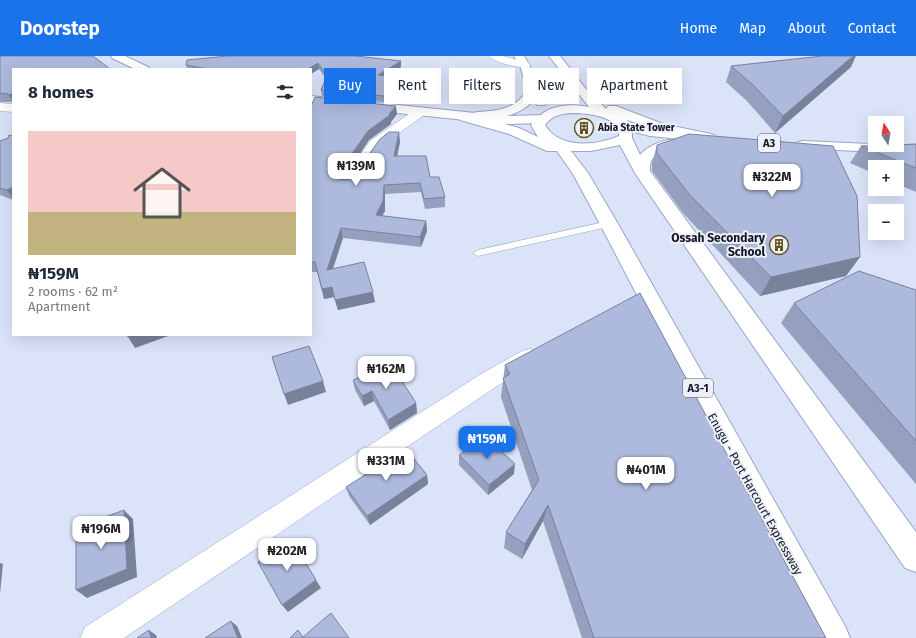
<!DOCTYPE html>
<meta charset="utf-8">
<style>
:root{--surface:#fff;--page:#f2f2f3;--text:#1f2937;--muted:#747a83;--line:#e0e1e3;--accent:#1a73e8}
body{margin:0;font-family:"Fira Sans",sans-serif;background:var(--page);color:var(--text);height:100vh;display:flex;flex-direction:column;font-size:15px;white-space:nowrap}
*{box-sizing:border-box;margin:0}
p{font-size:13px;color:var(--muted)}
.icon{flex:none;width:22px;height:22px;fill:none;stroke:currentColor;stroke-width:2;stroke-linecap:round;stroke-linejoin:round}
.map{position:relative;flex:1;overflow:hidden}
.side{position:absolute;left:12px;top:12px;width:300px;height:268px;display:flex;flex-direction:column;background:var(--surface);border-radius:0px;box-shadow:0 4px 16px #0002}
.side>*{flex:none}
.guide{position:absolute;left:324px;top:12px;width:380px;height:36px;display:flex;gap:8px}
.needle{width:26px;rotate:349deg}
.controls{position:absolute;left:868px;top:60px;display:grid;gap:8px}
.controls a{display:grid;place-items:center;width:36px;height:36px;border-radius:0px;background:var(--surface);box-shadow:0 4px 16px #0002;font-size:20px}
.price{position:absolute;translate:-50% -34px;padding:0 9px;border-radius:8px;background:#fff;color:#222;font-size:13px;line-height:26px;filter:drop-shadow(0 1px 2px #0008)}
.price::after{content:'';position:absolute;left:50%;top:24px;width:12px;height:9px;margin-left:-6px;background:inherit;clip-path:polygon(0 0,100% 0,50% 100%)}
.price.on{background:var(--accent);color:#fff}
ul{padding:0;list-style:none}
li{display:grid;align-content:center;gap:8px;height:212px;padding:0 16px}
li+li{border-top:1px solid var(--line)}
li span{display:grid;place-items:center;height:124px;border-radius:0px;color:#555}
li>.icon{margin-inline-start:auto}
span .icon{width:72px;height:72px;fill:#fffc;stroke-width:1}
li b{font-size:17px}
h2{display:flex;justify-content:space-between;align-items:center;height:48px;padding:0 16px;font-size:17px}
.tag{padding:0 14px;border-radius:0px;background:var(--surface);box-shadow:0 4px 16px #0002;font-size:14px;line-height:36px}
.tag.on{background:var(--accent);color:#fff}
header{display:flex;align-items:center;gap:24px;box-sizing:border-box;height:56px;padding:0 20px;background:var(--accent);color:#fff}
header strong{font-size:19px}
nav{display:flex;gap:22px;margin-inline-start:auto;font-size:14px}
.map>svg:first-child{display:block}
</style>
<header>
<strong>Doorstep</strong>
<nav><a>Home</a><a>Map</a><a>About</a><a>Contact</a></nav>
</header>
<div class="map">
<svg width="916" height="582" viewBox="0 0 916 582">
<rect width="100%" height="100%" fill="#dbe3f9"/>
<g fill="none" stroke-linecap="round" stroke-linejoin="round">
<g stroke="#99a6c8" stroke-width="1">
<path id="service" d="M609,165L612,166L613,168L612,170L478,200L473,197L478,194Z"/>
</g>
<g stroke="#99a6c8" stroke-width="1">
<path id="minor" d="M489,0H503L529,7L530,9L525,12C514,10 497,8 489,0Z
M0,47L13,48V56L0,55Z
M420,52L424,53L426,56L424,59L380,91L352,131L347,132L342,131L340,128L370,85L416,53Z
M530,293L538,295L541,301L538,307L497,330L124,582H80L85,571L481,318L522,295Z"/>
</g>
<g stroke="#99a6c8" stroke-width="2">
<path id="primary" d="M111,0H125L148,11L150,13H135L112,2Z
M311,40L504,60L542,59L547,60L549,63L547,66L542,67L504,68L311,48Z
M624,65L651,72L709,78L714,79L716,82L714,85L709,86L650,80L619,72L617,69L619,66Z
M803,85L916,90V98L798,92L796,89L798,86Z"/>
</g>
<g stroke="#99a6c8" stroke-width="2">
<path id="trunk" d="M514,0H524C534,15 537,31 547,46L545,49H537L534,44C522,57 505,62 488,63L519,72L538,81L531,69C545,49 567,47 589,51L549,0H560L586,33L606,53L608,50H616L663,68L711,78L713,81L711,84L706,85L665,76L627,64L632,71V82L640,99C650,87 674,80 689,84L691,87L689,90C673,94 648,92 650,115L916,476V516L905,512L635,117L620,89L591,95H571L588,117L618,168L845,570L850,582H815L600,168L573,118L557,95H547L509,78L460,64L459,61L460,58C464,57 466,58 470,58C472,58 475,56 478,56C497,55 517,53 527,34L520,9ZM577,57C591,58 608,60 619,71V80C596,90 559,93 545,69C553,58 564,57 577,57Z"/>
</g>
<use href="#service" fill="#fff" fill-rule="evenodd"/>
<use href="#minor" fill="#fff" fill-rule="evenodd"/>
<use href="#primary" fill="#fff" fill-rule="evenodd"/>
<use href="#trunk" fill="#fff" fill-rule="evenodd"/>
</g>
<path fill="#95a0be" d="M0,0L13,13V46H0Z
M227,0H361H360L401,11L386,20L417,34L405,48L322,40L321,34L326,23L319,13L311,18V13H188L186,9Z
M731,10L851,11L775,77L747,45L726,26Z
M311,50L397,58L391,66V68L369,84L343,123L346,124L352,122L400,86L397,100L430,121L445,141V151L425,153L421,136L385,138V155L382,160L426,165L427,175L421,191L343,182L333,213L375,246L338,254L334,241L324,243L317,216H311Z
M13,80V144L0,139V85Z
M916,88V136L897,128V111H875V118L850,107L861,90Z
M657,89L860,201L846,220L760,240L683,157L652,115V107Z
M916,234V428L781,267L794,247Z
M505,309L826,582H582L543,465L522,503L504,492L506,476L532,434L501,341Z
M353,324L416,347L417,357L390,374L374,345L364,350L355,334Z
M459,399L514,418L488,439L459,409Z
M427,419L428,428L370,469L349,440L346,431Z"/>
<path fill="#79829b" d="M853,0H856L851,11L775,77L783,60Z
M401,5V11L378,25V19Z
M318,7L319,13L311,18V13H308Z
M404,22L405,28L399,27Z
M416,29L417,34L405,48V42Z
M13,37V46L9,39Z
M396,50L397,58L391,66V68L369,84L339,129L337,119L368,75L389,58Z
M399,76L400,86L395,110L394,100Z
M384,129L385,138V155L377,169L376,159Z
M13,131V143L7,134Z
M426,165L427,175L421,191L420,181Z
M341,172L343,182L329,224L327,214Z
M860,201L846,220L760,240L771,221Z
M332,231L334,241L324,243L322,233Z
M373,236L375,246L338,254L335,244Z
M134,279H171L135,292L128,281Z
M323,325L326,336L288,349L284,338Z
M372,335L374,345L364,350L362,340Z
M416,347L417,357L390,374L388,364Z
M515,408L514,418L488,439L489,429Z
M427,419L428,428L370,469L367,460Z
M548,449L543,465L522,503L525,488Z
M124,454L133,463L137,521L87,542L76,534Z
M0,507L3,508L0,538Z
M316,524L321,532L288,556L282,549Z
M231,565L237,570L242,582H238Z
M149,574L156,579L157,582H151Z"/>
<path fill="#adbadd" stroke="#79829b" d="M0,0H93L110,13H13V37L9,39L8,38L0,37Z
M227,0H356L401,5L378,19L404,22L399,27L416,29L405,42L321,34L327,20L318,7L308,13H208L186,9L187,4Z
M822,0H853L783,60L753,29L731,10Z
M315,41L396,50L389,58L390,59L368,75L337,119L340,123L346,124L352,122L380,83L389,76H399L394,100H426L430,121H439L445,141L424,143L420,127L384,129L383,145L376,159L426,165L420,181L341,172L327,214L364,206L373,236L335,244L332,231L322,233L315,206H311V50Z
M689,78L833,90L857,140L860,201L771,221L689,138L657,97V89Z
M9,79L13,80V131L7,134L0,132V85L8,82Z
M916,88V112L861,90L897,89Z
M859,215L916,234V385L794,247Z
M640,237L826,582H594L548,449L525,488L506,476L539,424L503,322L510,318L505,309Z
M127,279H134L128,281Z
M309,290L323,325L284,338L272,301Z
M391,308L416,347L388,364L372,335L362,340L353,324Z
M485,380L515,408L489,429L459,399Z
M406,393L427,419L367,460L346,431Z
M124,454L127,513L76,534V472Z
M291,483L316,524L282,549L258,506Z
M331,557L349,582H290L298,574L303,581Z
M231,565L238,582H205Z
M149,574L151,582H137Z"/>
<defs>
<g id="building-ring" transform="scale(1)"><circle r="9.5" fill="#edf0f8" stroke="#665422" stroke-width="1.5"/><path d="M-4-6H4V6H1V3H-1V6H-4ZM-2.5-4.3h1.7v1.8h-1.7ZM.8-4.3h1.7v1.8H.8ZM-2.5-1h1.7V.8h-1.7ZM.8-1h1.7V.8H.8Z" fill="#665422"/></g>
</defs>
<g fill-rule="evenodd">
<use href="#building-ring" x="584" y="72"/>
<use href="#building-ring" x="779" y="189"/>
</g>
<g text-anchor="middle" dominant-baseline="central" stroke-width="4" stroke-linejoin="round" paint-order="stroke">
<g font-size="10" font-weight="bold" fill="#121623" stroke="#edf0f8" text-anchor="start">
<text x="598" y="72">Abia State Tower</text>
</g>
<g fill="#edf0f8" stroke="#545763" stroke-width="1">
<rect x="758" y="78" width="22" height="18" rx="3"/>
<rect x="683" y="323" width="30" height="18" rx="3"/>
</g>
<g font-size="11" font-weight="bold" fill="#121623">
<text x="769" y="87">A3</text>
<text x="698" y="332">A3-1</text>
</g>
<g font-size="12" font-weight="bold" fill="#121623" stroke="#edf0f8" text-anchor="end">
<text x="765" y="182">Ossah Secondary<tspan x="765" dy="14">School</tspan></text>
</g>
<g font-size="12" fill="#121623" stroke="#edf0f8">
<text transform="translate(755 438) rotate(61)">Enugu - Port Harcourt Expressway</text>
</g>
</g>
</svg>
<div class="controls">
<a><svg class="needle" viewBox="-14 -14 28 28"><path d="M0-13l5 13h-10z" fill="#e53935"/><path d="M0 13l5-13h-10z" fill="#747a83"/></svg></a>
<a>+</a>
<a>−</a>
</div>
<b class="price" style="left:356px;top:131px">₦139M</b>
<b class="price" style="left:772px;top:142px">₦322M</b>
<b class="price" style="left:386px;top:334px">₦162M</b>
<b class="price on" style="left:487px;top:404px">₦159M</b>
<b class="price" style="left:386px;top:426px">₦331M</b>
<b class="price" style="left:646px;top:435px">₦401M</b>
<b class="price" style="left:101px;top:494px">₦196M</b>
<b class="price" style="left:287px;top:516px">₦202M</b>
<div class="guide">
<a class="tag on">Buy</a>
<a class="tag">Rent</a>
<a class="tag">Filters</a>
<a class="tag">New</a>
<a class="tag">Apartment</a>
</div>
<section class="side">
<h2>8 homes<svg class="icon" aria-label="filters" viewBox="0 0 24 24"><path d="M4 7h16M4 17h16"/><circle cx="9" cy="7" r="2"/><circle cx="15" cy="17" r="2"/></svg></h2>
<ul>
<li><span style="background:linear-gradient(#f6c9c9 65%,#c2b280 0)"><svg class="icon" aria-label="home" viewBox="0 0 24 24"><path d="M3 11l9-7 9 7M6 9v11h12V9"/></svg></span><div><b>₦159M</b><p>2 rooms · 62 m²</p><p>Apartment</p></div></li>
</ul>
</section>
</div>
